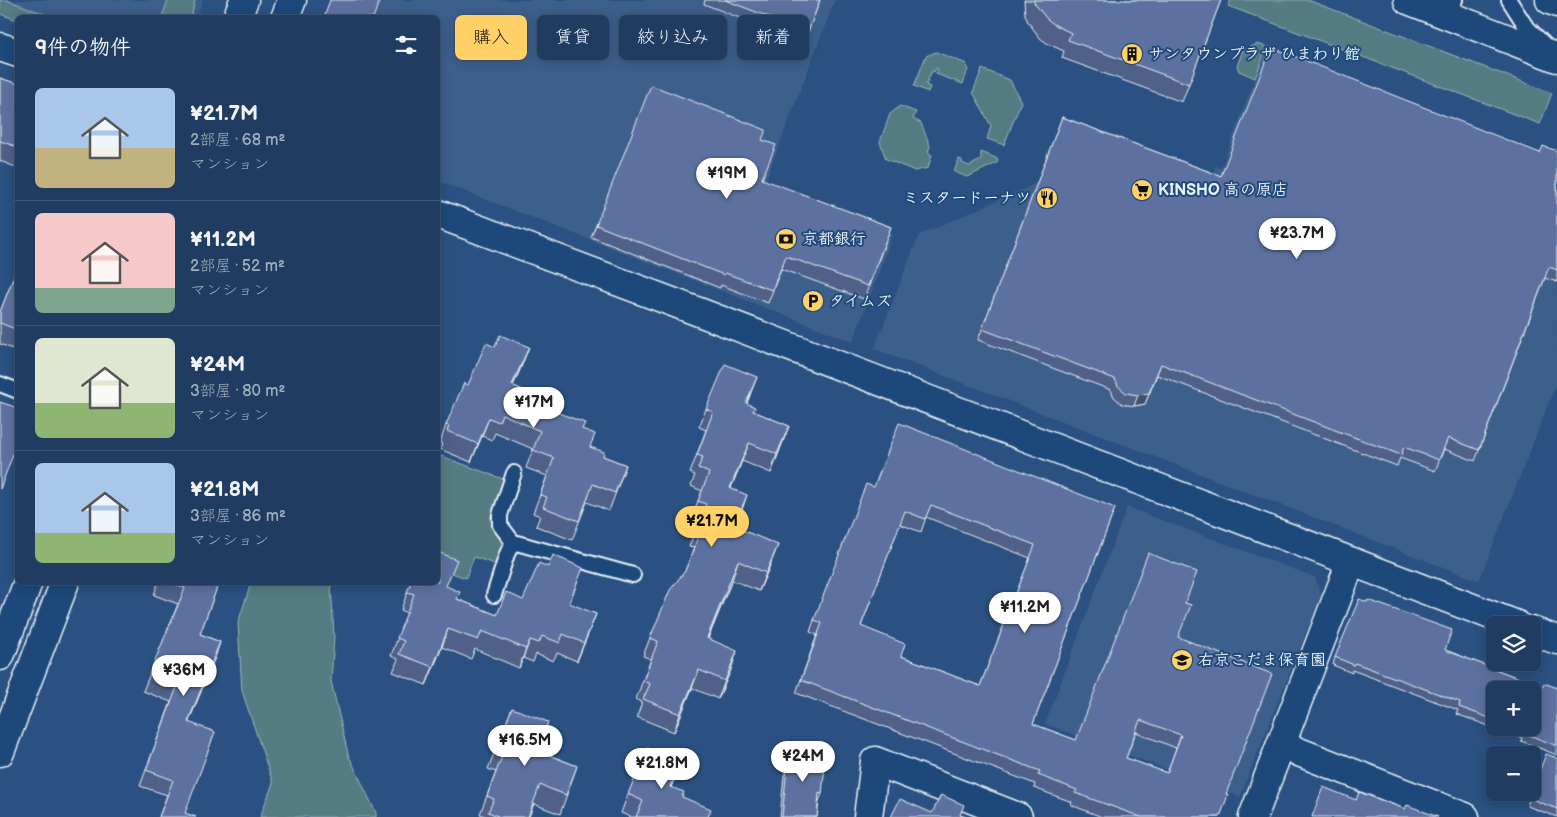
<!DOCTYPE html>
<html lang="ja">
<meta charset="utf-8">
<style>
:root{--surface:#203d61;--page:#284467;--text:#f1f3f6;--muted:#a2aebd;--line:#3d5676;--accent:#ffd166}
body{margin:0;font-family:"Balsamiq Sans","Klee One",sans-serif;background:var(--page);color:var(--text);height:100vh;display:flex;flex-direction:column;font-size:19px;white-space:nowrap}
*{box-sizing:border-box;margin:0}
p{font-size:16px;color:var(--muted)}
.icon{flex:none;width:28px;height:28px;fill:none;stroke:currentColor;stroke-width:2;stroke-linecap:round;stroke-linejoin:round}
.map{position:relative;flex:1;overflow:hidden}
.side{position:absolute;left:15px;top:15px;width:425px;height:570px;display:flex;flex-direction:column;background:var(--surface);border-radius:8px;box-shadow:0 2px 12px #0003,0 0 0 1px var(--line)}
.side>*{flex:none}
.banner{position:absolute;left:455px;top:15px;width:475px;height:45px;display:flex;gap:10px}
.controls{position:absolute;left:1486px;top:616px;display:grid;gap:10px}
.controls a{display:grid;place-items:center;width:55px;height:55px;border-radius:8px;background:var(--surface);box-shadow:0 2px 12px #0003,0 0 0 1px var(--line);font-size:25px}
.price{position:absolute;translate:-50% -42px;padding:0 11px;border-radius:18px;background:#fff;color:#222;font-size:16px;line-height:32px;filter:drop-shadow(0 1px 2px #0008)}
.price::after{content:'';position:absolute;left:50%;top:30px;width:15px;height:11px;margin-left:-8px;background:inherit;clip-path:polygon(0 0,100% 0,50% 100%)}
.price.selected{background:var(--accent);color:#111}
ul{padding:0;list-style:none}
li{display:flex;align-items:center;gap:15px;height:125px;padding:0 20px}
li+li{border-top:1px solid var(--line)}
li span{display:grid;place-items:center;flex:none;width:140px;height:100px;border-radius:8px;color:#555}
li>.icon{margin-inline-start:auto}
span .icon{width:60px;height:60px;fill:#fffc;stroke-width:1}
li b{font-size:21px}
h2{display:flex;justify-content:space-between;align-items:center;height:60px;padding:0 20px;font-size:21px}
.tag{padding:0 18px;border-radius:8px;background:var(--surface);box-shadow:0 2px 12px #0003,0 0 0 1px var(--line);font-size:18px;line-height:45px}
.tag.selected{background:var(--accent);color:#111}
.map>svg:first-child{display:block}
</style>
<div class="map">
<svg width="1557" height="817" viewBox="0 0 1557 817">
<rect width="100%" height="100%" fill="#2a5181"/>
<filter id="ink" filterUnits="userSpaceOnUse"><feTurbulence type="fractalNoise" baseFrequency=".02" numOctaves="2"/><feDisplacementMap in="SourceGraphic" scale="10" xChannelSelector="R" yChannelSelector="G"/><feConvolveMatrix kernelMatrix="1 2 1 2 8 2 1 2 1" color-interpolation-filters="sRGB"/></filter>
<g filter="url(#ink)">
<path fill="#3c5e8c" d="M0,0H203L197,17L18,18L17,20L0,14Z
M331,0H835L764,185L893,234L853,342L438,181V18H324Z
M1265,52L1557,160V382L1479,581L874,349L919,235L1037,183L1210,180L1216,166L1221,168Z
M1127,507L1315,577L1321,595L1240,797L1045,724Z"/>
<path fill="#547b82" stroke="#9eb6bd" d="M0,0H7L53,17L18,18L17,20L0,14Z
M168,0H195L191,17H162Z
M1231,0H1308L1552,93L1540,124L1228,6Z
M1258,44L1278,51L1276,56L1265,52L1255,78L1239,71L1237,66L1243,50Z
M936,52L967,64L966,67L968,69L963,84L936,74L938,69L936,68L934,72L932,71L926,85L930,87L928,92L914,86L926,56Z
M982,69L1010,80L1021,102L1004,145L987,139L991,126L973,92Z
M900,106L916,112L913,119L921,123L930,146L928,152L932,155L928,168L915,171L886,159L880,142L890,114Z
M981,152L998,159L997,163L967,177L954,172L959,159L962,160V163L969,166L981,160Z
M438,455L503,479L490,519L502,544L495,564L474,557L466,578L438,568Z
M251,583H331L334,637L331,681L348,754L376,813V817H260L273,783L242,691L238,623Z"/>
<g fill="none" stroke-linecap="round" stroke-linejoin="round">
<g stroke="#e8f1f8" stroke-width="18">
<path id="lane" d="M1509,0L1525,25L1547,47
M1431,5L1455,0
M0,384L18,391
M514,473L500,515V525L513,542L633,575
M494,595L507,554L513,542"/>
</g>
<g stroke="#e8f1f8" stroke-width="31">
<path id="street" d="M1281,745L1465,817
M868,817L875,761L1018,817
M1253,817L1351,562"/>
</g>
<g stroke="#e8f1f8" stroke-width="31">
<path id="secondary" d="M1408,0L1557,58
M1550,0L1557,3
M237,18L244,0
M285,18L292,0
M0,47L18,53
M438,214L699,312L1517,625
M1532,631L1557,640
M0,656L28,582
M0,752L65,582"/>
</g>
<use href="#lane" stroke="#1f4a7a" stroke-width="14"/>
<use href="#street" stroke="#1f4a7a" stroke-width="28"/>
<use href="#secondary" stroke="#1f4a7a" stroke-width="28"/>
</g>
<path fill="#4f6189" stroke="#e8f1f8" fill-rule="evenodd" d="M705,0H820L804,43L704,4Z
M1024,0H1221L1182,102L1062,58L1064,51L1048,44L1040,38L1028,22L1025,15Z
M0,78L18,84V168L0,161Z
M1062,117L1221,176L1540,153L1557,151V282L1545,278L1475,461L1444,449L1435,471L1400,458L1397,466L1157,375L1145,404L1134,406L1122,404L1114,397L1111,390L978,340Z
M762,140V180L891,227L864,299L781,269L768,303L721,285L720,288L591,237L596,225Z
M18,266V351L0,344V312Z
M522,365L513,386L546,400L543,408L582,429L590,447L603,456L626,465L609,511L587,502L572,540L536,526L540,516L533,513L547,476L526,468L533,449L495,433L492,440L482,436L471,462L440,449L442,444L440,443L446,425L468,385Z
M750,395L747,403L753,411L789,426L771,473L742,461L731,488L741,513L737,522L742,530L771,563L759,591L732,580L708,639L731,670L718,699L692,688L674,732L637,717L642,702L636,699L651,659L643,656L650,638L685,571L694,548L689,547L698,522L691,519L702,491L691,486L695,475L690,473L706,430L699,427L706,409Z
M874,487L1115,508L1033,724L1076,740L1186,603L1178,637L1227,794L1220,817H1102L1071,805L1072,802L1034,788L1035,784L796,693L817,635L810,632L814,620ZM926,517L1030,558L980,686L901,656L861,626L900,524L921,532ZM1136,732L1176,748L1167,773L1126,758Z
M158,582H219L200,634L220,642L188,723L215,732L159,817L167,795L140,786L171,702L143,691L178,604L154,595Z
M411,582L446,587L457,599L497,615L523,600L576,586L569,604L596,614L577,661L557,653L553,661L536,654L533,662L523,658L519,668L475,649L471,659L442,647L426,685L393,672L398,659L391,656L407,613L401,610Z
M1445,650L1542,687L1557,688V755L1521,741L1522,738L1456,714L1458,710L1352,670V673L1333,665L1335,657ZM1495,690L1532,728H1495Z
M512,708L539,746L549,755L577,766L560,814L534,804L529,817H487L480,814L496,772L488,769Z
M789,748L819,801L817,817H780L786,755Z
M1557,758V817L1527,806L1532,792Z
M674,780L671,787L682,797L708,817H631L621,813L628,794Z"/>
<path fill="#404f6f" stroke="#e8f1f8" d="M529,347L522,365L505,404L512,385Z
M1161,364L1145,404L1134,406L1138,395Z
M757,377L750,395L739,421L746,403Z
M489,418L482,436L471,462L478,444Z
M789,426L782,444L771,473L777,454Z
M749,443L742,461L723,506L730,488Z
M747,495L741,513L730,540L736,522Z
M778,545L771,563L759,591L766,573Z
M738,561L732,580L700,657L707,638Z
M596,614L589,632L577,661L584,643Z
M448,629L442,647L426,685L433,667Z
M530,640L523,658L519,668L526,649Z
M220,642L215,658L182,738L188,722Z
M737,651L731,670L718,699L725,681Z
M699,670L692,688L674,732L680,714Z
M680,762L674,780L663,805L670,787Z
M819,793L822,794L819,801H817Z"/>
<path fill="#5c719f" stroke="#e8f1f8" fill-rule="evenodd" d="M330,0H375L379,2L373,18H324Z
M725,0H820L808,32Z
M1033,0H1221L1189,84L1068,40L1071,33L1055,25L1047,19L1035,4Z
M1271,47L1540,153L1543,146L1557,151V270L1549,267L1479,450L1448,438L1439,460L1404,447L1401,455L1161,364L1149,393L1138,395L1126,393L1118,386L1115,379L982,329L1062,117L1221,176Z
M0,78L18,84V147L0,141Z
M651,85L766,130L762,140L776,145L762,179L891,227L868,286L786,256L772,290L725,273L724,275L596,225Z
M18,266V330L0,323V312Z
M500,335L529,347L512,385L546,400L543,407L585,423L582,429L595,434L590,447L604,452L603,456L626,465L615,493L593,484L579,521L543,507L547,497L540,495L554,458L533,450L540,431L502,414L499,422L489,418L478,444L447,431L449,426L446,425L464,383L468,385L486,343L495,347Z
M725,364L757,377L746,403L755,407L753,411L789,426L777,454L749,443L730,488L747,495L736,522L744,525L742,530L778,545L766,573L738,561L707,638L737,651L725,681L699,670L680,714L643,699L650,684L643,681L658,641L650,638L670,590L685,571L701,530L696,528L706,504L698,501L709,473L698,468L703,457L697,455L713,412L706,409Z
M0,402L18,408V441L0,489Z
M899,423L1115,508L1033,724L1076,740L1148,553L1197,572L1185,603L1191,605L1178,637L1272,674L1226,794L1228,795L1220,817H1141L1075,793L1077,790L1038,775L1040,771L801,680L822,623L814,620L866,484L874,487ZM931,505L1035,545L980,686L901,656L905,644L861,626L905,511L925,519ZM1140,720L1181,735L1167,773L1126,758Z
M438,552L457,560L446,586L460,592L457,599L497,615L506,592L523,600L539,563L548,567L553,555L583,568L569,603L596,614L584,643L563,634L560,643L542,636L539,643L530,640L526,649L482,631L478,640L448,629L433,667L399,654L404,641L397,638L414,594L407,592L411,582H438Z
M169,582H219L200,634L220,642L188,722L215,732L185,813L196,817H159L173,780L146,770L177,687L149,675L185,588Z
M1359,599L1367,602L1368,600L1452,630L1445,650L1542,687L1544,683L1557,688V746L1524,733L1525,731L1516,728H1532V690H1495V720L1459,707L1460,702L1355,663L1354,665L1335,657Z
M512,708L548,722L539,746L550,750L549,755L577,766L566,795L540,785L528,817H500L488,812L494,799L487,796L503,754L495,751Z
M647,748L680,762L670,787L684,792L682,797L711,809L708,817H636L643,801L628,794Z
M789,748L820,750V756L826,757L822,794L819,793L817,817H782Z
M1546,754L1557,758V809L1529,798L1532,792V790Z
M1323,787L1356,800L1359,792L1405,809L1407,805L1438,817H1312Z
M941,795L964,805L960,815L966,817H891L900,799L932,813Z"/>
</g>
<defs>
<g id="building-disc" transform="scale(1.125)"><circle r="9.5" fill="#ffd166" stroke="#1f4a7a"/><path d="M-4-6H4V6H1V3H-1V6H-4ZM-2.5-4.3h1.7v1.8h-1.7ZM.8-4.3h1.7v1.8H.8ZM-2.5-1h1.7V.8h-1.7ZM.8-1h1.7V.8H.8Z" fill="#111"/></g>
<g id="supermarket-disc" transform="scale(1.125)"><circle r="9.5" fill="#ffd166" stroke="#1f4a7a"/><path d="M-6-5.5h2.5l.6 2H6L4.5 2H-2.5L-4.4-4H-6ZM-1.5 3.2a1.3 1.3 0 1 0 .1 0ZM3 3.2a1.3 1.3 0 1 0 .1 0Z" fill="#111"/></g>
<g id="restaurant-disc" transform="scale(1.125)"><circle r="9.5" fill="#ffd166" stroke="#1f4a7a"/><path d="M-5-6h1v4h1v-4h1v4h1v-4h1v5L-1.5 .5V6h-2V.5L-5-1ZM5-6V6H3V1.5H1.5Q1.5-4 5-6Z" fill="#111"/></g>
<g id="bank-disc" transform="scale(1.125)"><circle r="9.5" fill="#ffd166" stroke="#1f4a7a"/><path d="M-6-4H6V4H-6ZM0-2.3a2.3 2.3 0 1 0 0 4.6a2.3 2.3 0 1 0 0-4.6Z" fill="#111"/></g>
<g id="parking-disc" transform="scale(1.125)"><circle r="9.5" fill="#ffd166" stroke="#1f4a7a"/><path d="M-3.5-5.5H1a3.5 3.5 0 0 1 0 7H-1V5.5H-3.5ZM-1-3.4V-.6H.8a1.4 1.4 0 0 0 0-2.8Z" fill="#111"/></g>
<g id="school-disc" transform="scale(1.125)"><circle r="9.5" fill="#ffd166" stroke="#1f4a7a"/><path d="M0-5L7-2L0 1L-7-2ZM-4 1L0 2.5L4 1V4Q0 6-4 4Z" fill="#111"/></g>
</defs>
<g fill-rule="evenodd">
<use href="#building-disc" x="1132" y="54"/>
<use href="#supermarket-disc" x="1142" y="190"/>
<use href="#restaurant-disc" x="1047" y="198"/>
<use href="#bank-disc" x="786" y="239"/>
<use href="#parking-disc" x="813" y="301"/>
<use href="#school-disc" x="1182" y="660"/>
</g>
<g text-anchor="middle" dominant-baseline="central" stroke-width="4" stroke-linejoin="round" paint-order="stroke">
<g font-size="16" font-weight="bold" fill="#e8f1f8" stroke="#1f4a7a" text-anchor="start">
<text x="1148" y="54">サンタウンプラザ ひまわり館</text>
<text x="1158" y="190">KINSHO 高の原店</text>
<text x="1031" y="198" text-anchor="end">ミスタードーナツ</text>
<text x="802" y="239">京都銀行</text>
<text x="829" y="301">タイムズ</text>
<text x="1198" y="660">右京こだま保育園</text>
</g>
</g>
</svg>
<div class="controls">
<a><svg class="icon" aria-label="layers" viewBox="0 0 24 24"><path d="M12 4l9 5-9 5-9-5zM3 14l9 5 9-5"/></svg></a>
<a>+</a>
<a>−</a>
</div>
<b class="price" style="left:727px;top:200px">¥19M</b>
<b class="price" style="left:1297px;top:260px">¥23.7M</b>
<b class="price" style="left:534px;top:429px">¥17M</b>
<b class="price selected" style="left:712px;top:548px">¥21.7M</b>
<b class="price" style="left:1025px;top:634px">¥11.2M</b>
<b class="price" style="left:184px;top:697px">¥36M</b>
<b class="price" style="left:525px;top:767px">¥16.5M</b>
<b class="price" style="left:803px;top:783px">¥24M</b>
<b class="price" style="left:662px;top:790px">¥21.8M</b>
<div class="banner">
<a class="tag selected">購入</a>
<a class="tag">賃貸</a>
<a class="tag">絞り込み</a>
<a class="tag">新着</a>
</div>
<section class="side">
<h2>9件の物件<svg class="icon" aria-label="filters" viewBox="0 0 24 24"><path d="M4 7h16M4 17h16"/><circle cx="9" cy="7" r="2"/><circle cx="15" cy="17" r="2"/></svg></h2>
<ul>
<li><span style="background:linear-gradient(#a9c7e8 60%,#c2b280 0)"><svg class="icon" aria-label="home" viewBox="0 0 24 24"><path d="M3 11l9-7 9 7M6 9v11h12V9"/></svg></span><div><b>¥21.7M</b><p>2部屋 · 68 m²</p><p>マンション</p></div></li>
<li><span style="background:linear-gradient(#f6c9c9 75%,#7fa58c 0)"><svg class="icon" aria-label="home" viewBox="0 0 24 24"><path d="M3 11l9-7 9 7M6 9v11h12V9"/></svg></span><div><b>¥11.2M</b><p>2部屋 · 52 m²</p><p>マンション</p></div></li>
<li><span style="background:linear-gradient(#dfe7d0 65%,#8fb573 0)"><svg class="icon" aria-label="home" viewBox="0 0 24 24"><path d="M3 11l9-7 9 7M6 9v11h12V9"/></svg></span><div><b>¥24M</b><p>3部屋 · 80 m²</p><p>マンション</p></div></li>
<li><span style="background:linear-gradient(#a9c7e8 70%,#8fb573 0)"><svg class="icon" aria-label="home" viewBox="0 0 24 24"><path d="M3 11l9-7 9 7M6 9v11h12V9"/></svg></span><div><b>¥21.8M</b><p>3部屋 · 86 m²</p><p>マンション</p></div></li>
</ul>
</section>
</div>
